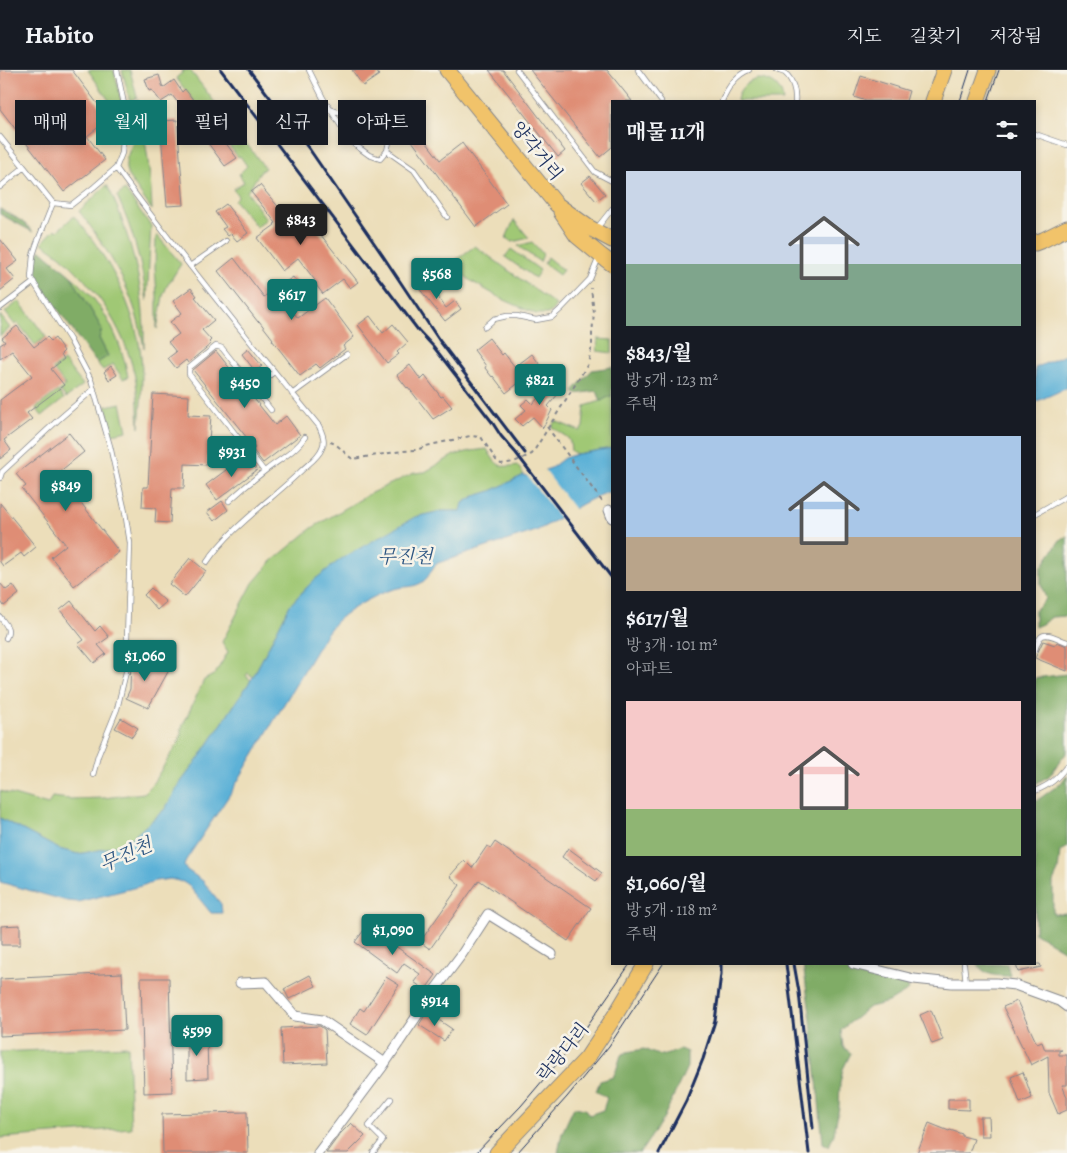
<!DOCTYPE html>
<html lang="ko">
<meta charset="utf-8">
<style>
:root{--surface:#171b24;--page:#20242c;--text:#f1f3f6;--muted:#9ea1a6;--line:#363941;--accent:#0f766e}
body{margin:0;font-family:Alegreya,"Noto Serif KR",serif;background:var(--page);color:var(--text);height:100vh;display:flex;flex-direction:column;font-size:19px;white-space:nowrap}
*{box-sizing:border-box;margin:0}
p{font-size:16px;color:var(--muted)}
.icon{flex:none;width:28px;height:28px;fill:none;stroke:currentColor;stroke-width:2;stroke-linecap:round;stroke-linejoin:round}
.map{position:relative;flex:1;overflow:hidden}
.details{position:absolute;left:611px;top:30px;width:425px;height:865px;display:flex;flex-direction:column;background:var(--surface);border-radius:0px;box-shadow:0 2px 8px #0003}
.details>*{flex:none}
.banner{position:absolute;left:15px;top:30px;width:475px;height:45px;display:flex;gap:10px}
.price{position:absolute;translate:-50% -42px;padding:0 11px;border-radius:5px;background:var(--accent);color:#fff;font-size:16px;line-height:32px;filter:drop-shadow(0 1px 2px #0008)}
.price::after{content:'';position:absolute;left:50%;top:30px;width:15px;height:11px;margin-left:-8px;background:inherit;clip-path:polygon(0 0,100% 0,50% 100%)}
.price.current{background:#222;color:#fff}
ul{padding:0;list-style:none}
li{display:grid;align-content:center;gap:10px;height:265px;padding:0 15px}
li span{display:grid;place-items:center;height:155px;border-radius:0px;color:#555}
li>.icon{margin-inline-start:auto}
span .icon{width:90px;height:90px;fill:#fffc;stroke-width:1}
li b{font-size:21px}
h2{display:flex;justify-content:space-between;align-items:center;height:60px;padding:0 15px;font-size:21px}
.chip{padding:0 18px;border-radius:0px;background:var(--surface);box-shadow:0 2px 8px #0003;font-size:18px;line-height:45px}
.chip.current{background:var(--accent);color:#fff}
header{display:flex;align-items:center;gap:30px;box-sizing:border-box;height:70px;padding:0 25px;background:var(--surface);border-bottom:1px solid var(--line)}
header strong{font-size:24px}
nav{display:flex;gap:28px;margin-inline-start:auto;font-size:18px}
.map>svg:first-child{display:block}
</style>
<header>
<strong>Habito</strong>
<nav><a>지도</a><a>길찾기</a><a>저장됨</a></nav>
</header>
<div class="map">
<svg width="1067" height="1083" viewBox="0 0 1067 1083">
<rect width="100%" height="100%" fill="#f7f3e8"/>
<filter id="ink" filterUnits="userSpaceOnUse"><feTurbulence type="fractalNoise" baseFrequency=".02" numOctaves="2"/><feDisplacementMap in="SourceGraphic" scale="10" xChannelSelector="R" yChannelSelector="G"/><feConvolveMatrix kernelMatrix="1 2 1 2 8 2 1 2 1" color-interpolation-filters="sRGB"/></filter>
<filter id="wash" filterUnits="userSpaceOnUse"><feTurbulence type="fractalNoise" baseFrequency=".0096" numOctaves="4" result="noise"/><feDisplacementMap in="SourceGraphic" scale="20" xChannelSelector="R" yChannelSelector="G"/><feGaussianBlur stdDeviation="1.12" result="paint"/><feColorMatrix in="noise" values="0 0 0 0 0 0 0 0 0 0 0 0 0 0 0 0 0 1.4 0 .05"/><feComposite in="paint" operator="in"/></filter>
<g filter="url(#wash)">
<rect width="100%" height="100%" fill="#ecdeba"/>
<path fill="#a0c874" stroke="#5e7c69" d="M88,0H114L121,30L117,42Z
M122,0H130L137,27L130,31Z
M182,0H190L265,98L261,101L247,122L266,149L257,157L234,130L238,126L233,119L244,112L239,104L247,96L240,86L238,87L176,8L183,2Z
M757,9C771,9 782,16 783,31H737C738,19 746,12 757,9Z
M138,30C145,67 151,103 152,140L128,106C121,90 133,79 135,63C135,53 133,44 131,34Z
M107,115C115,130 121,146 126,162C139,200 145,238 144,278C142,269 141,260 138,251C128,211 104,174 79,141Z
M125,120L151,156L147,231C142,194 133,160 117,126Z
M74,146C106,184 131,228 140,278C144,304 141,331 139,358C138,342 138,327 136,312C127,264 101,224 66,191C59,184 50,179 42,173L55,159L57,161Z
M514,150L529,168L512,172L506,168Z
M157,165L181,194L167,216L163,226L157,259V226L155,197L156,168Z
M532,172L543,184L540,192L518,176Z
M475,176L556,235L551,242L547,244H536L500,228L471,211L450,194Z
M511,179L540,200L535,208L505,187Z
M547,187L563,200L559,205L544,194Z
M71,206C102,231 121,268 128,307L123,309L113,294L103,300L97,293L108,286L99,268L102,259Z
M19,231L46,267L35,275L18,253L15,255L5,242Z
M0,245L10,258L0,266Z
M598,269L612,270V283L597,281Z
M64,291L83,315L66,328L60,320L65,315L53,299Z
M58,321L64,329L42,346L36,338Z
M612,325V378L577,384L571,381L570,372L568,368L552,357L555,351L580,361L583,357L585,336L601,331Z
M121,333L127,361L112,364L106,336Z
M487,379C496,394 498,399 517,395L524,405L491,421L475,426L463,433L462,441H441L415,447L314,510L290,535L253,607L248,603L246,606L251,610L201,685L181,712L165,739L132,768L116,776L99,780L78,784L59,779L0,748V721L48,735L52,727L69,729L104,728L144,723L151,716L178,673L181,665V659L204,610L215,604L228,582L222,572L253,513L271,492L312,458L371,423L414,403L425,402L454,385L471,381Z
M128,976L131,1058L0,1068V982Z"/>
<path fill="#80ac66" stroke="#4e6e62" d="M0,139C12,145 24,151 33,162L0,144Z
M41,180L71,206L102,259L99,268L108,286L97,293L90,285L38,211C35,202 33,188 41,180Z
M612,297V325L601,331L597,321L575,324L574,320L592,300Z
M1067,466V546L1052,547L1042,554L1035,557V540L1046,529L1041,514V498L1060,470Z
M1067,604V682L1049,706L1035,714V608Z
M1067,705V777L1060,781L1058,801L1053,812V844L1067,843V882L1035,863V730L1039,729L1061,713Z
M803,894H837L883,905L907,913L909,920L889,932L869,937L841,960L843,977L851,983L843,999L840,1013L839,1037L834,1064L829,1076L823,1073L811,950Z
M977,894H1007L1010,906C996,906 986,906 977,894Z
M644,979C661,987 663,987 680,979L687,982V997L663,1049L640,1083H558L562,1063L574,1037L585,1039L589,1045L603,1040L607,1028L596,1021L600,1011L613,1007L616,1001L621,985L627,982Z"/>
<path fill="#5bb1d7" stroke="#3b709a" d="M1067,284V318L1035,332V298Z
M612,378V421C585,429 562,448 536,461L438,493C430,498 431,507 421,513C411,518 407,516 398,518C382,521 351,538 339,549C334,553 330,559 326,564L230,724L186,790L184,796L187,800L203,811L221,834L222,843H211L189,816L183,812L170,809L155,811L141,816L78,832L67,831L0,812V748L59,779L78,784L99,780L116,776L132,768L165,739L181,712L201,685L253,607L290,535L314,510L341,489L415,447L441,441H461L463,433L475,426L491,421L524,405L527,406L551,398L564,388L577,384Z"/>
<path fill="#ecdeba" d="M543,398L576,441L561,450L524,402L527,403Z"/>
<g id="blocks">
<path fill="#df8d74" d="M0,0H72L109,49L87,66L105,90L64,122L0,39Z
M352,0H375L379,5L363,16Z
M489,0H503L565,81L558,87Z
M530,0H607L632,31H612V77L600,87Z
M159,5L163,18L174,10L182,22L185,19L237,88L225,96L172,25L161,32L152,20L149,21L145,9Z
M861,6L909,21L906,31H866L854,27Z
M177,50L184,135L167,136L160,51Z
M417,60L440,90L462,73L507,134L476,157L409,67Z
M590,106L605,124L596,131L581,113Z
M260,115L286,146L296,138L315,162L317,160L358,212L350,218L343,209L323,224L316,215L317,213L298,188L282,201L257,168L275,155L274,154L276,153L251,122Z
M226,134L248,163L237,171L231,164L228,166L222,159L226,157L215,142Z
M0,169L18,191L7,199L15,209L0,221Z
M234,188L264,227L293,207L301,218L284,230L298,248L325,228L354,267L343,276L345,279L320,298L316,294L300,306L272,270L273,269L259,251L258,252L218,201Z
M422,206L446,238L455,231L461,239L445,251L414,212Z
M191,218L197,226L195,227L214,250L202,260L211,270L209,272L211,274L188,293L186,290L176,298L168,288L176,282L168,272L179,264L170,252L182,243L173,231Z
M370,246L383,263L393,254L408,272L397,282L399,284L387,293L358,255Z
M17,256L34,277L47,267L51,271L55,268L64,281L61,284L64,289L51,299L64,315L27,343L32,349L4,370L11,380L0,389V330L32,306L12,281L0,289V275L5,272L2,268Z
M489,268L502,285L504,283L515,297L532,284L543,299L523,314L521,311L506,323L493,306L492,307L485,298L486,296L474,280Z
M248,279L262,296L255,301L242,284Z
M216,281L275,355L286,346L300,365L263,393L253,380L255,378L193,300Z
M410,295L421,310L425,306L441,327L443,326L452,337L433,349L408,317L407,318L397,305Z
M111,296L117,305L109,310L104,302Z
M554,309L564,317L548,336L552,340L543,358L533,347L522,356L515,349L526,340L521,335L528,329L533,334Z
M153,324L189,326L188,345L211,346L207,395L185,394L184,418H172L170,453L155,452L156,438L142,437L143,417H148Z
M69,363L84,382L58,403L119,482L74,516L51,487L66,475L22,419L26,416L16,404Z
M246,385L257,400L217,430L206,415Z
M222,431L228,440L214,451L207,442Z
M0,433L36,477L24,487L21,483L3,496L0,492Z
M190,488L206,501L185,527L169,514Z
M0,513L6,520L13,515L19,524L4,536L0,530Z
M151,518L166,532L157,540L144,525Z
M71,531L95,561L100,556L109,567L98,575L106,584L94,593L78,574L84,570L60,540Z
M1043,571L1055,575L1057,572L1067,576V601L1035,588Z
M131,588L169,600L148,638L126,628L130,619Z
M121,648L138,658L132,667L115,658Z
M495,772L591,838L568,871L479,810L430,879L420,872L460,815L450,806L464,790L472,798L487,776L491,778Z
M568,778L602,803L596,811L562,787Z
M20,855V875H1V856Z
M370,858L436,905L425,920L414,912L420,904L404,893L397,903L355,872L364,860L367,862Z
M1016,894H1040L1041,897L1018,902Z
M122,903L125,960L0,966V909Z
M310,905L316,916L289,929L284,919Z
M386,907L399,915L367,965L350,954L360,938L364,941Z
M141,908H169L172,1022L144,1023Z
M1017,931L1037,974L1042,972L1045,980H1062L1059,981V985H1067V1015H1062L1067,1027V1040L1058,1044L1049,1023L1048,986L1031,995L1003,937Z
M931,940L943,970L932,974L920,945Z
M427,942L452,959L444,971L419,955Z
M320,956L325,960L327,993L283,995L281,958Z
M187,966H207L208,1008L187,1009Z
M1023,1002L1032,1028L1020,1033L1011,1007Z
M948,1029H969V1040L948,1039Z
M247,1042L248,1083H163L162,1044Z
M980,1047H989L990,1066H981Z
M351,1053L365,1066L348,1083H326L340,1064Z
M929,1053L949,1061L950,1060L962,1064V1066L974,1069L969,1083H917Z"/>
</g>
</g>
<g filter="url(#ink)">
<use href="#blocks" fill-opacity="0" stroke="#84868c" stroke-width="1"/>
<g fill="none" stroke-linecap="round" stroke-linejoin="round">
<g stroke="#84868c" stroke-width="6">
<path id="lane" d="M309,0L323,28L351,72L369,85L380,89L387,81
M517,0L595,102L612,111
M638,0L661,31
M777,0C779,1 783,2 785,3C793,10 796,22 795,31
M722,31C727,19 736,5 749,0
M330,39L363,51L389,72L387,81L414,100L447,147
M1035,64L1067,75
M0,67L53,133L71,135L94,117L116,98L122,83L125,39L117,0
M116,98C180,186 249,271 319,356C322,363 326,371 322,378C319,387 308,394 301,401C271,430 230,458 207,492
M0,117L24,97
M53,133L37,173L33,185L31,208L70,270L91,310L110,376L125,442L130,473L126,602L117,639L98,686L93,705
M597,158L612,139
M190,196L226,171
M0,238L34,212
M485,257L494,249L507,246H517L536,250L552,247L562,238L590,209L599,187
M253,318L274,302
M292,324L347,284
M264,401L189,304V298L216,276L222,278L271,340
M0,408L2,402L58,350L94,319
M229,431C241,420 253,410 266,400C279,390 296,381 305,367
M1035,444L1067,426
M0,547C6,555 11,559 6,568
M1035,580C1036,576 1038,571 1040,568C1045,560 1060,570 1067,572
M1035,721C1051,714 1056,710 1067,696
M964,894L966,913
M373,1083L383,1070L369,1056L391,1029"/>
</g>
<g stroke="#84868c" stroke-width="11">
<path id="street" d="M609,440L612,448
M853,894L914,909L952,913H996L1015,915L1059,931L1067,937
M240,913L266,912L295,946L322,950L385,993
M318,1083L383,996L431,925L462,884L488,844L552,884"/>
</g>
<g stroke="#84868c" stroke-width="17">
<path id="primary" d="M447,0L556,134L588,157L612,170
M933,31L944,0
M977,31L988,0
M561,142L577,166L600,185L612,194
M1035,173L1043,170L1067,158
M497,1083L587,988L616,944L646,894"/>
</g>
<path stroke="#84868c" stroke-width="2" stroke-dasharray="4 4" stroke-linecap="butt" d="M261,72L317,32
M547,357L604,434
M330,372C339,374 345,385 353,389L402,381L417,380L426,376L470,366L481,367L496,390L501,394L514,392L532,384L588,294L592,275V264L594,243L591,218"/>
<use href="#lane" stroke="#fff" stroke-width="4.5"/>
<use href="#street" stroke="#fff" stroke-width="9"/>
<use href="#primary" stroke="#f1c36a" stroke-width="15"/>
<path stroke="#1b2f5e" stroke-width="1" d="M960,31L970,0
M988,31L999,0
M476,1083L521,1036L578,969L630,894
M517,1083L567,1027L609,976L663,894"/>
<path stroke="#1b2f5e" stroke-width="3" d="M221,0L418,260L433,276L492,352L501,366L516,383L612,508
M249,0L310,80L383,186L439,270L525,383
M786,894L809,1083
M794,894L799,922L813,1058
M659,1083L686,1031L703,989L715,951L721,904V894"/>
</g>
</g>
<g text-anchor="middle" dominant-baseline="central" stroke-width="5" stroke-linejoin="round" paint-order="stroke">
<g font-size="18" fill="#1b2f5e" stroke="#f7f3e8">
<text transform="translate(537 81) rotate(51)">양각거리</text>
<text transform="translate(563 982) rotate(-51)">락랑다리</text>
</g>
<g font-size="19" font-style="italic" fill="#2e5682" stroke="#f7f3e8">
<text x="405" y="487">무진천</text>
<text transform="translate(126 785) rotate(-24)">무진천</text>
</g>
</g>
</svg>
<b class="price current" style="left:301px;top:176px">$843</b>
<b class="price" style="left:437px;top:230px">$568</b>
<b class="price" style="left:292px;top:251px">$617</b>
<b class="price" style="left:540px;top:336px">$821</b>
<b class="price" style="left:245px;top:339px">$450</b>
<b class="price" style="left:232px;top:408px">$931</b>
<b class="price" style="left:66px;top:442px">$849</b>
<b class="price" style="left:145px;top:612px">$1,060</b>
<b class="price" style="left:393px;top:886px">$1,090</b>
<b class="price" style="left:435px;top:957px">$914</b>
<b class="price" style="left:197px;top:987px">$599</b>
<div class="banner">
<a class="chip">매매</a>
<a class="chip current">월세</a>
<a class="chip">필터</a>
<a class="chip">신규</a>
<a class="chip">아파트</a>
</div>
<section class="details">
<h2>매물 11개<svg class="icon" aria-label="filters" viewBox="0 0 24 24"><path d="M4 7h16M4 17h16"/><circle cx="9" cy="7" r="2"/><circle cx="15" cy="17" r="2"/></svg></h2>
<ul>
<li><span style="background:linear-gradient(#c9d6e8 60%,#7fa58c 0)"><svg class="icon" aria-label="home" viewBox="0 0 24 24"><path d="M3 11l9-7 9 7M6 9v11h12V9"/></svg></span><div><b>$843/월</b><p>방 5개 · 123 m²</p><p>주택</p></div></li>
<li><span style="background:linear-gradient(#a9c7e8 65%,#b9a48a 0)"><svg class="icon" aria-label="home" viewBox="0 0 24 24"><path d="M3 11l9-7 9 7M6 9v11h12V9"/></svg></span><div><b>$617/월</b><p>방 3개 · 101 m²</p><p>아파트</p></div></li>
<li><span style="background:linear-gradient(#f6c9c9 70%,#8fb573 0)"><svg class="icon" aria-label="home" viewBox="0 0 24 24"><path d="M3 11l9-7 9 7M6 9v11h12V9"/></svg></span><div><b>$1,060/월</b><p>방 5개 · 118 m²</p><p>주택</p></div></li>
</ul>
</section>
</div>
